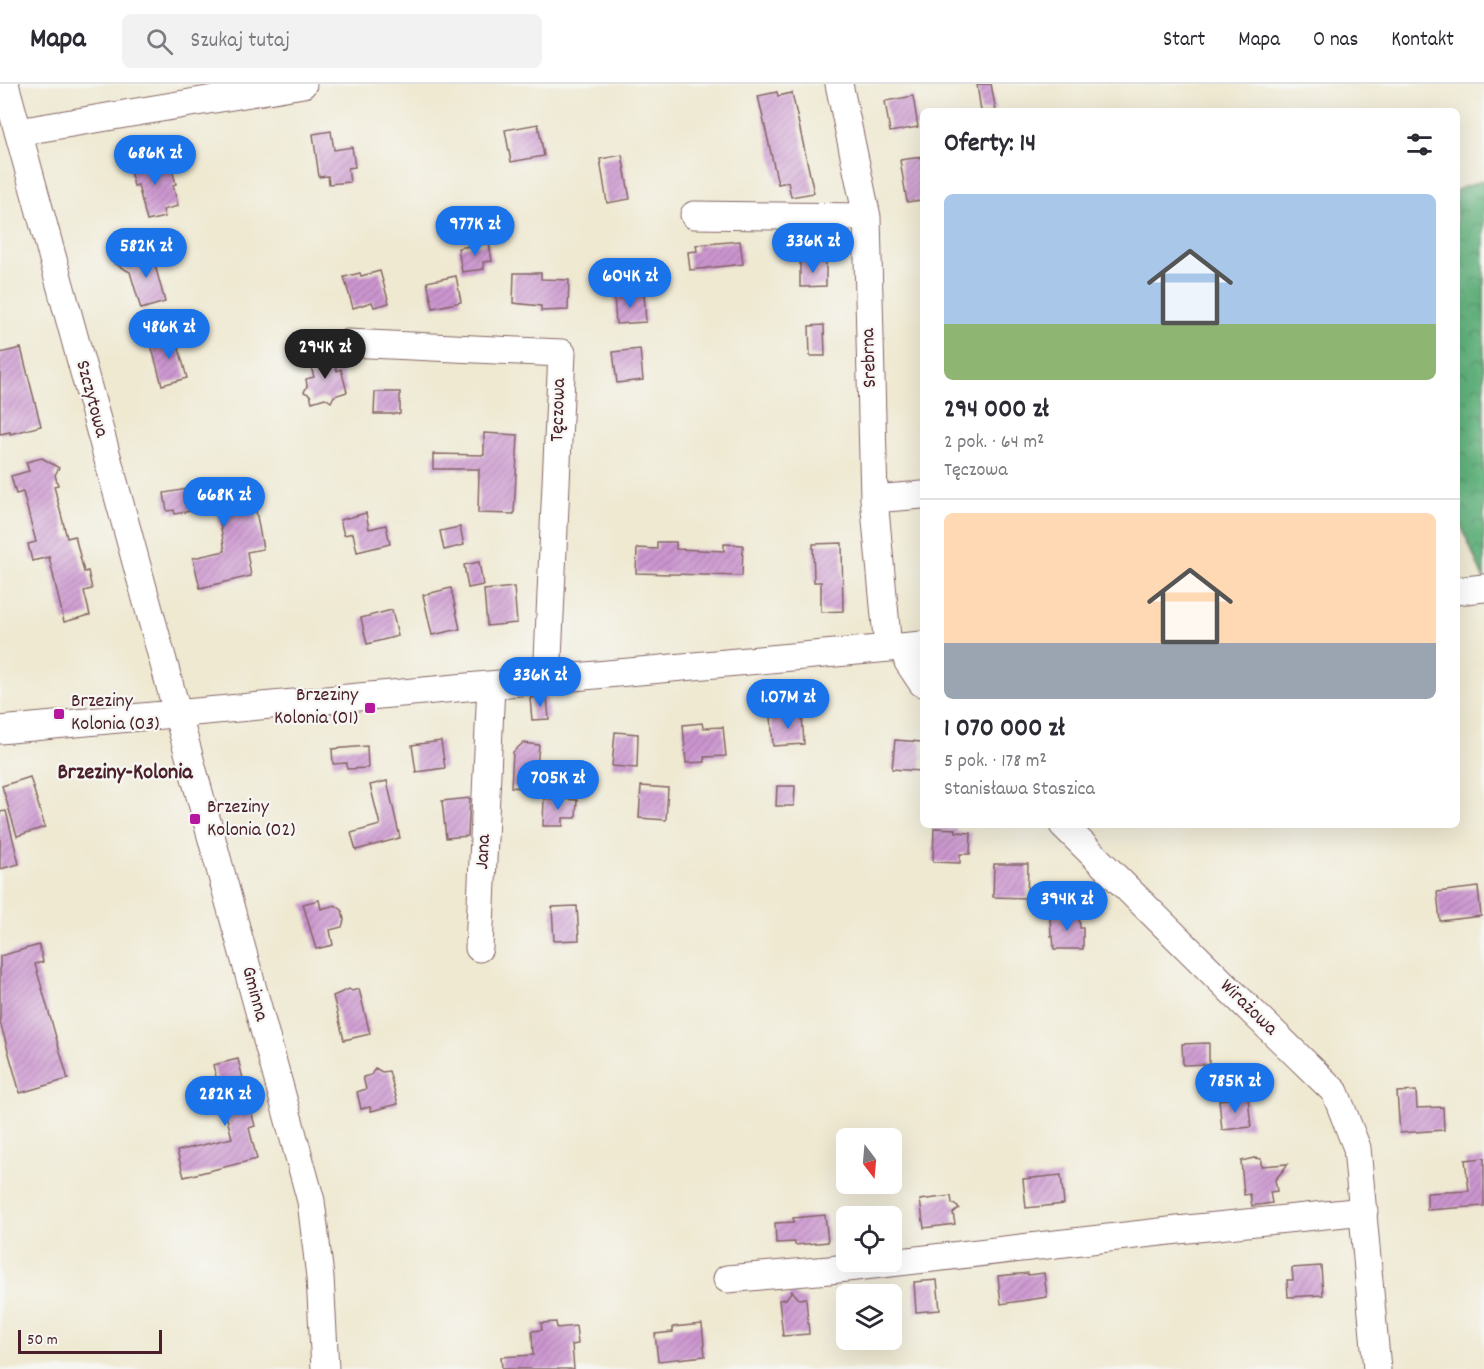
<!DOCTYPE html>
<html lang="pl">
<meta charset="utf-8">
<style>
:root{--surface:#fff;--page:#f2f2f3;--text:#2b2b33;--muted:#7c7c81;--line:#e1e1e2;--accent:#1a73e8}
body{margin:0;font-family:Dekko,sans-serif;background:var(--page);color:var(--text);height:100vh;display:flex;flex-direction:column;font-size:22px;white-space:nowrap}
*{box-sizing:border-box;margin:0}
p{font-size:20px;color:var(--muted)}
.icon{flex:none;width:33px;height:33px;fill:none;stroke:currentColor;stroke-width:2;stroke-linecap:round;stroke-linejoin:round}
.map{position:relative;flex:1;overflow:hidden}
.details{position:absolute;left:920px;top:24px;width:540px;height:720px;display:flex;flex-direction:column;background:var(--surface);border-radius:9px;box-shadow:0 6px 24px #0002}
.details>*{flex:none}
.needle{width:39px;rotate:164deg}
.controls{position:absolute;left:836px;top:1044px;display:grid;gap:12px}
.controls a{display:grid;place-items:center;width:66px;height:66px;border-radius:9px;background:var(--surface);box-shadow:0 6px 24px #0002;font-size:30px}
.scale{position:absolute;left:18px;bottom:15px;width:144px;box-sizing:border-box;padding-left:6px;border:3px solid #4a1f2b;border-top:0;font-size:16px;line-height:21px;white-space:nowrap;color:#4a1f2b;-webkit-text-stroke:4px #f6f6f2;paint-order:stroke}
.price{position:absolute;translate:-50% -51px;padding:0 14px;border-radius:21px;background:var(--accent);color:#fff;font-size:20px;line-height:39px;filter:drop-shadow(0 2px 3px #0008)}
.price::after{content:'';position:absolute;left:50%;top:36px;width:18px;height:14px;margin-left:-9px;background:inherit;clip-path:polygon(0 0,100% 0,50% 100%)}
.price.current{background:#222;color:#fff}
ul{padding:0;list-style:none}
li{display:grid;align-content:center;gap:12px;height:318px;padding:0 24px}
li+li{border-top:2px solid var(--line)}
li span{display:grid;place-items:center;height:186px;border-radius:9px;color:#555}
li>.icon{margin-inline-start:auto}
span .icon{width:108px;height:108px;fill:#fffc;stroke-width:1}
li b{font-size:26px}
h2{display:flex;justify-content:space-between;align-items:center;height:72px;padding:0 24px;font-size:26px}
header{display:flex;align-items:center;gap:36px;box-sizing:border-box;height:84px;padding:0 30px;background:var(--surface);border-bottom:2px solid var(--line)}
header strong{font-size:28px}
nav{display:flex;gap:33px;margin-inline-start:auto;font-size:21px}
.search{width:420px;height:54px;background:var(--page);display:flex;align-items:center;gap:15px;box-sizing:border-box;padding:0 21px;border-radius:9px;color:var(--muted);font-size:22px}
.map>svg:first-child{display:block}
</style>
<header>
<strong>Mapa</strong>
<div class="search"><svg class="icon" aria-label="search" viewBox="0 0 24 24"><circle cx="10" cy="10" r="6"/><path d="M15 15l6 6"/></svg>Szukaj tutaj</div>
<nav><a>Start</a><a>Mapa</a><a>O nas</a><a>Kontakt</a></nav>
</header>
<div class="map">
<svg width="1484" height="1285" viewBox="0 0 1484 1285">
<defs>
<pattern id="forest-crowns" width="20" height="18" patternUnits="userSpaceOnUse" patternTransform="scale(1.5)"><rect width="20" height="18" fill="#62b27d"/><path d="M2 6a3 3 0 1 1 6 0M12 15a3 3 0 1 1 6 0" fill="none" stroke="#539067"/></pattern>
<pattern id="building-hatch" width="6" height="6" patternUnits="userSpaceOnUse" patternTransform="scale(1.5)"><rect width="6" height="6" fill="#cc96d0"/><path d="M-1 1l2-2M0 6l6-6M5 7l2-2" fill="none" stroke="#a87aa9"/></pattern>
</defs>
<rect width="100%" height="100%" fill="#f6f6f2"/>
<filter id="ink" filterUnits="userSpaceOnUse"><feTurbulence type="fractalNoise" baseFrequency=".0167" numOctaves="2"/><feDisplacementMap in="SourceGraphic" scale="12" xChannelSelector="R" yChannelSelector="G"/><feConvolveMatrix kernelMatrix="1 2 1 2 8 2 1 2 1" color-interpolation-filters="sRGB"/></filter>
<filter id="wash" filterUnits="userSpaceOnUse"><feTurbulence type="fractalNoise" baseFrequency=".008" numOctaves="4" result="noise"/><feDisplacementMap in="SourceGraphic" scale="24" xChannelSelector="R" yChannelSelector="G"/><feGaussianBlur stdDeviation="1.35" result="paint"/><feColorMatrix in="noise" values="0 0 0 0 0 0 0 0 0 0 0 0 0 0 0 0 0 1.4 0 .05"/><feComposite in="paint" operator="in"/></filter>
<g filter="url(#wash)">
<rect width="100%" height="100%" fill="#efe9d2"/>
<path fill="url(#forest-crowns)" stroke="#566854" stroke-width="1.5" d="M1484,96V496L1457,432L1456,106Z"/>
<g id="blocks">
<path fill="url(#building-hatch)" d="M977,0H991L996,27H981Z
M777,8L778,12L792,9L814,109L791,113L788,98L778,100L758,12Z
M913,12L918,43L890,48L885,17Z
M538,40L544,72L511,78L505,46Z
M331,47L334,66L352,63L355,83L348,84L350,98L329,100L328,92L319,93L313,50Z
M622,71L630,115L607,119L600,75Z
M922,73V116L907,118L900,76Z
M148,74L150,78L161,75L171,81L176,100L173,101L178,122L163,126L165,133L147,137L138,101L134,102L128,79Z
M740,157L743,180L690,186L688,168L697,167L696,161Z
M489,159L492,177L483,178L484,185L462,188L458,164Z
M168,167L155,181L165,218L141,225L130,188L115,180Z
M813,174L816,178H826V202L800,203V178H809Z
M380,187L389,219L374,223L372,218L353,224L344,193L360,189L361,192Z
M514,189H541V195L569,196L568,226L541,227V222L513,219Z
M456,192L461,218L433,224L427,198Z
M644,210L646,238L616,240L614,212Z
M824,241L825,272H810L809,242Z
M175,250L187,294L162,301L150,257Z
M21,264L41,342L10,350V348L0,350V269Z
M640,265L643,296L617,299L613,268Z
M332,270L337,287L341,285L347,308L334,312L331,318L325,314L312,318L310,311L304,308L307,302L306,295L314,293L309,276Z
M375,308H400V330H374Z
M484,349L518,351L514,430L478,429L479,385H433V370L484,371Z
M42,374L59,384L55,391L58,401L54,402L67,454L75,452L84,488L88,487L92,505L84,507L90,531L64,538L49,473L32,477L28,460L36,458L23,408L16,410L11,392L29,387L26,378Z
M250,394L263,465L247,468L251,492L200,504L193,474L225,467L217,422L175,430L174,426L167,427L164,409Z
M366,429L369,445L386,441L390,460L357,468L353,449L344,451L340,436Z
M460,443L464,461L444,466L440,447Z
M657,458H676V465L724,467V460L743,461L742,492L636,489L637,464L657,465Z
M842,459L843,527L821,528V498H814L813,460Z
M479,478L483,501L468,504L464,481Z
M514,503L517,539L487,542L484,506Z
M451,504L460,545L432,551L423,511Z
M392,526L398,552L367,560L361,534Z
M547,612L549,635L532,636L530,614Z
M802,631L804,660L773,662L771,633Z
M702,639L703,644L723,643L726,672L704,673L705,678L686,679L683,641Z
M615,648L638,650L637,684L612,682Z
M895,656L922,658L921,687L892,685Z
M441,657L445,684L416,688L412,661Z
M523,659L539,661L535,705L511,703L513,668Z
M367,662L368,684L347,685V679L333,680L332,665Z
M30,693L45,743L17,752L2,702Z
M387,697L400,754L356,766L351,749L380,741L370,701Z
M641,702L668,704L666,736L639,734Z
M777,702H795L794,722H776Z
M470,714L468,752L446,754L442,717Z
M544,714L577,716L576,734H563V742H543Z
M6,727L19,780L0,785V728Z
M934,744L956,745V748L971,749L970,770H960V779L933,778Z
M994,780H1028L1027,814L993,813Z
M1478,803L1481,832L1440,837L1437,808Z
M319,816L321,825L335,821L342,826L344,836L342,843L330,846L333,861L316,865L303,820Z
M577,822L579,856L554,857L552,823Z
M1065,829H1079L1080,844H1083V865H1054L1053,852H1051L1050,832H1065Z
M39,861L43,878L35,880L68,995L20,1009L0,938V872Z
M349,905L352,907L359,905L370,950L344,956L333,912Z
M1209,959V980L1183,981L1182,960Z
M238,975L255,1042L249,1044L257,1075L184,1093L177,1067L232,1054L213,981Z
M375,984L382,988L389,987L398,1020L371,1027L370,1023L361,1025L357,1008L366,1005L363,993L371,991Z
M1416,1007L1417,1024L1443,1023L1444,1046L1400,1049L1397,1008Z
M1248,1013L1251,1043L1222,1046L1219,1016Z
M1254,1074L1261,1075V1082L1288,1080L1275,1096L1277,1107L1270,1108L1272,1119L1252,1122L1250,1110L1244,1111L1241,1077Z
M1484,1074V1122L1427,1126V1109L1469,1107L1465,1076Z
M1061,1091L1064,1120L1026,1124L1023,1095Z
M951,1112L952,1119L959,1124L953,1129L955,1140L924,1144L920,1116Z
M825,1131L828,1158L795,1161V1158L776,1159L775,1139L794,1138L793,1134Z
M1321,1182L1323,1211L1288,1213L1287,1196H1293L1292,1184Z
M1028,1189V1191L1044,1189L1047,1213L1001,1220L998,1192Z
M937,1196L940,1226L916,1228L914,1198Z
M792,1207L799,1215L806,1214L809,1250L783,1252L779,1216L786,1215Z
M556,1238L557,1244L576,1242L578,1260L572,1261L574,1285H502L501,1273L533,1271L532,1247L542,1246L541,1239Z
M702,1240L705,1272L658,1277L655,1250L673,1248V1243Z"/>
</g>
</g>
<g filter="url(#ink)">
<use href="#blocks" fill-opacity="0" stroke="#846665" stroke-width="1.5"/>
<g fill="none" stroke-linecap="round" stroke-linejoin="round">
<g stroke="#846665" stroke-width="29">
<path id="minor" d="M5,0L311,1117L320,1193L325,1285
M839,0L867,133L874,415L888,564
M18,48L303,0
M694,131L867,133
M348,259L562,269L547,596
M874,415L922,411
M1456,507L1484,504
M904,563L908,578L922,599
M0,646L922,561
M1063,741L1232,908L1335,1008L1357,1064L1377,1285
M479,864L491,601
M727,1195L829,1186L1178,1146L1364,1127"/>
</g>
<use href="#minor" stroke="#fff" stroke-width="27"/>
</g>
</g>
<g fill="#b5179e" stroke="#f6f6f2" stroke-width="2">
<rect x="364" y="618" width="12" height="12" rx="3"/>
<rect x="53" y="624" width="12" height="12" rx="3"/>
<rect x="189" y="729" width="12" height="12" rx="3"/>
</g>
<g text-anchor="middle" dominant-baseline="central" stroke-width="4.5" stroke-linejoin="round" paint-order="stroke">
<g font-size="20" fill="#4a1f2b" stroke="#f6f6f2">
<text transform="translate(870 274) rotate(-92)">Srebrna</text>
<text transform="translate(91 315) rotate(75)">Szczytowa</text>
<text transform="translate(559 326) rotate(-88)">Tęczowa</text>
<text transform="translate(484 768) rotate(-87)">Jana</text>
<text transform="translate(254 910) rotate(75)">Gminna</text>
<text transform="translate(1248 924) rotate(44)">Wirażowa</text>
</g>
<g font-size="20" fill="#4a1f2b" stroke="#f6f6f2" text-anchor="start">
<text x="358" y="612" text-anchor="end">Brzeziny<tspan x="358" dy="23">Kolonia (01)</tspan></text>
<text x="71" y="618">Brzeziny<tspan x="71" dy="23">Kolonia (03)</tspan></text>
<text x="207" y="724">Brzeziny<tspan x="207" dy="23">Kolonia (02)</tspan></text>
</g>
<g font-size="22" font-weight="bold" fill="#4a1f2b" stroke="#f6f6f2">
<text x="125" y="689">Brzeziny-Kolonia</text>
</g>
</g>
</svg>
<div class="controls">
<a><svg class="needle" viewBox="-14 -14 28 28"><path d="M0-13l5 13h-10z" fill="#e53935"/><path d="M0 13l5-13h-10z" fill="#7c7c81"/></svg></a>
<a><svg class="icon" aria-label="locate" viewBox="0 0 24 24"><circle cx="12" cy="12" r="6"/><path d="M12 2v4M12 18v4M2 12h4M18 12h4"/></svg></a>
<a><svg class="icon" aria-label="layers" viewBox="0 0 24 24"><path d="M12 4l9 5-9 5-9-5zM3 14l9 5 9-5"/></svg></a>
</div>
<div class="scale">50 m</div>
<b class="price" style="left:155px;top:102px">686K zł</b>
<b class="price" style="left:475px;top:173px">977K zł</b>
<b class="price" style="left:813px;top:190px">336K zł</b>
<b class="price" style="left:146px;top:195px">582K zł</b>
<b class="price" style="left:630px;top:225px">604K zł</b>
<b class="price" style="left:169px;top:276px">486K zł</b>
<b class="price current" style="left:325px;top:296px">294K zł</b>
<b class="price" style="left:224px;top:444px">668K zł</b>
<b class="price" style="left:540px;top:624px">336K zł</b>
<b class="price" style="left:788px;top:646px">1.07M zł</b>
<b class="price" style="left:558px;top:727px">705K zł</b>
<b class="price" style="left:1067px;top:848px">394K zł</b>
<b class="price" style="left:1235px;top:1030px">785K zł</b>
<b class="price" style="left:225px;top:1043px">282K zł</b>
<section class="details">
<h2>Oferty: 14<svg class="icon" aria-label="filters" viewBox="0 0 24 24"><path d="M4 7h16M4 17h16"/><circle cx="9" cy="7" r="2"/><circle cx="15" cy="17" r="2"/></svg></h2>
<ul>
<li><span style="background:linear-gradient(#a9c7e8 70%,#8fb573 0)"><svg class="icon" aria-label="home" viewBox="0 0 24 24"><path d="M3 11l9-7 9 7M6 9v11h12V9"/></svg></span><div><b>294 000 zł</b><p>2 pok. · 64 m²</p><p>Tęczowa</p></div></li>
<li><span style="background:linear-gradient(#ffd9b3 70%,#9aa5b1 0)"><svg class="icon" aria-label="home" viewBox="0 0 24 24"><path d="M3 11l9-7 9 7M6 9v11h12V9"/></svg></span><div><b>1 070 000 zł</b><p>5 pok. · 178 m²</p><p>Stanisława Staszica</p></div></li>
</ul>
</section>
</div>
